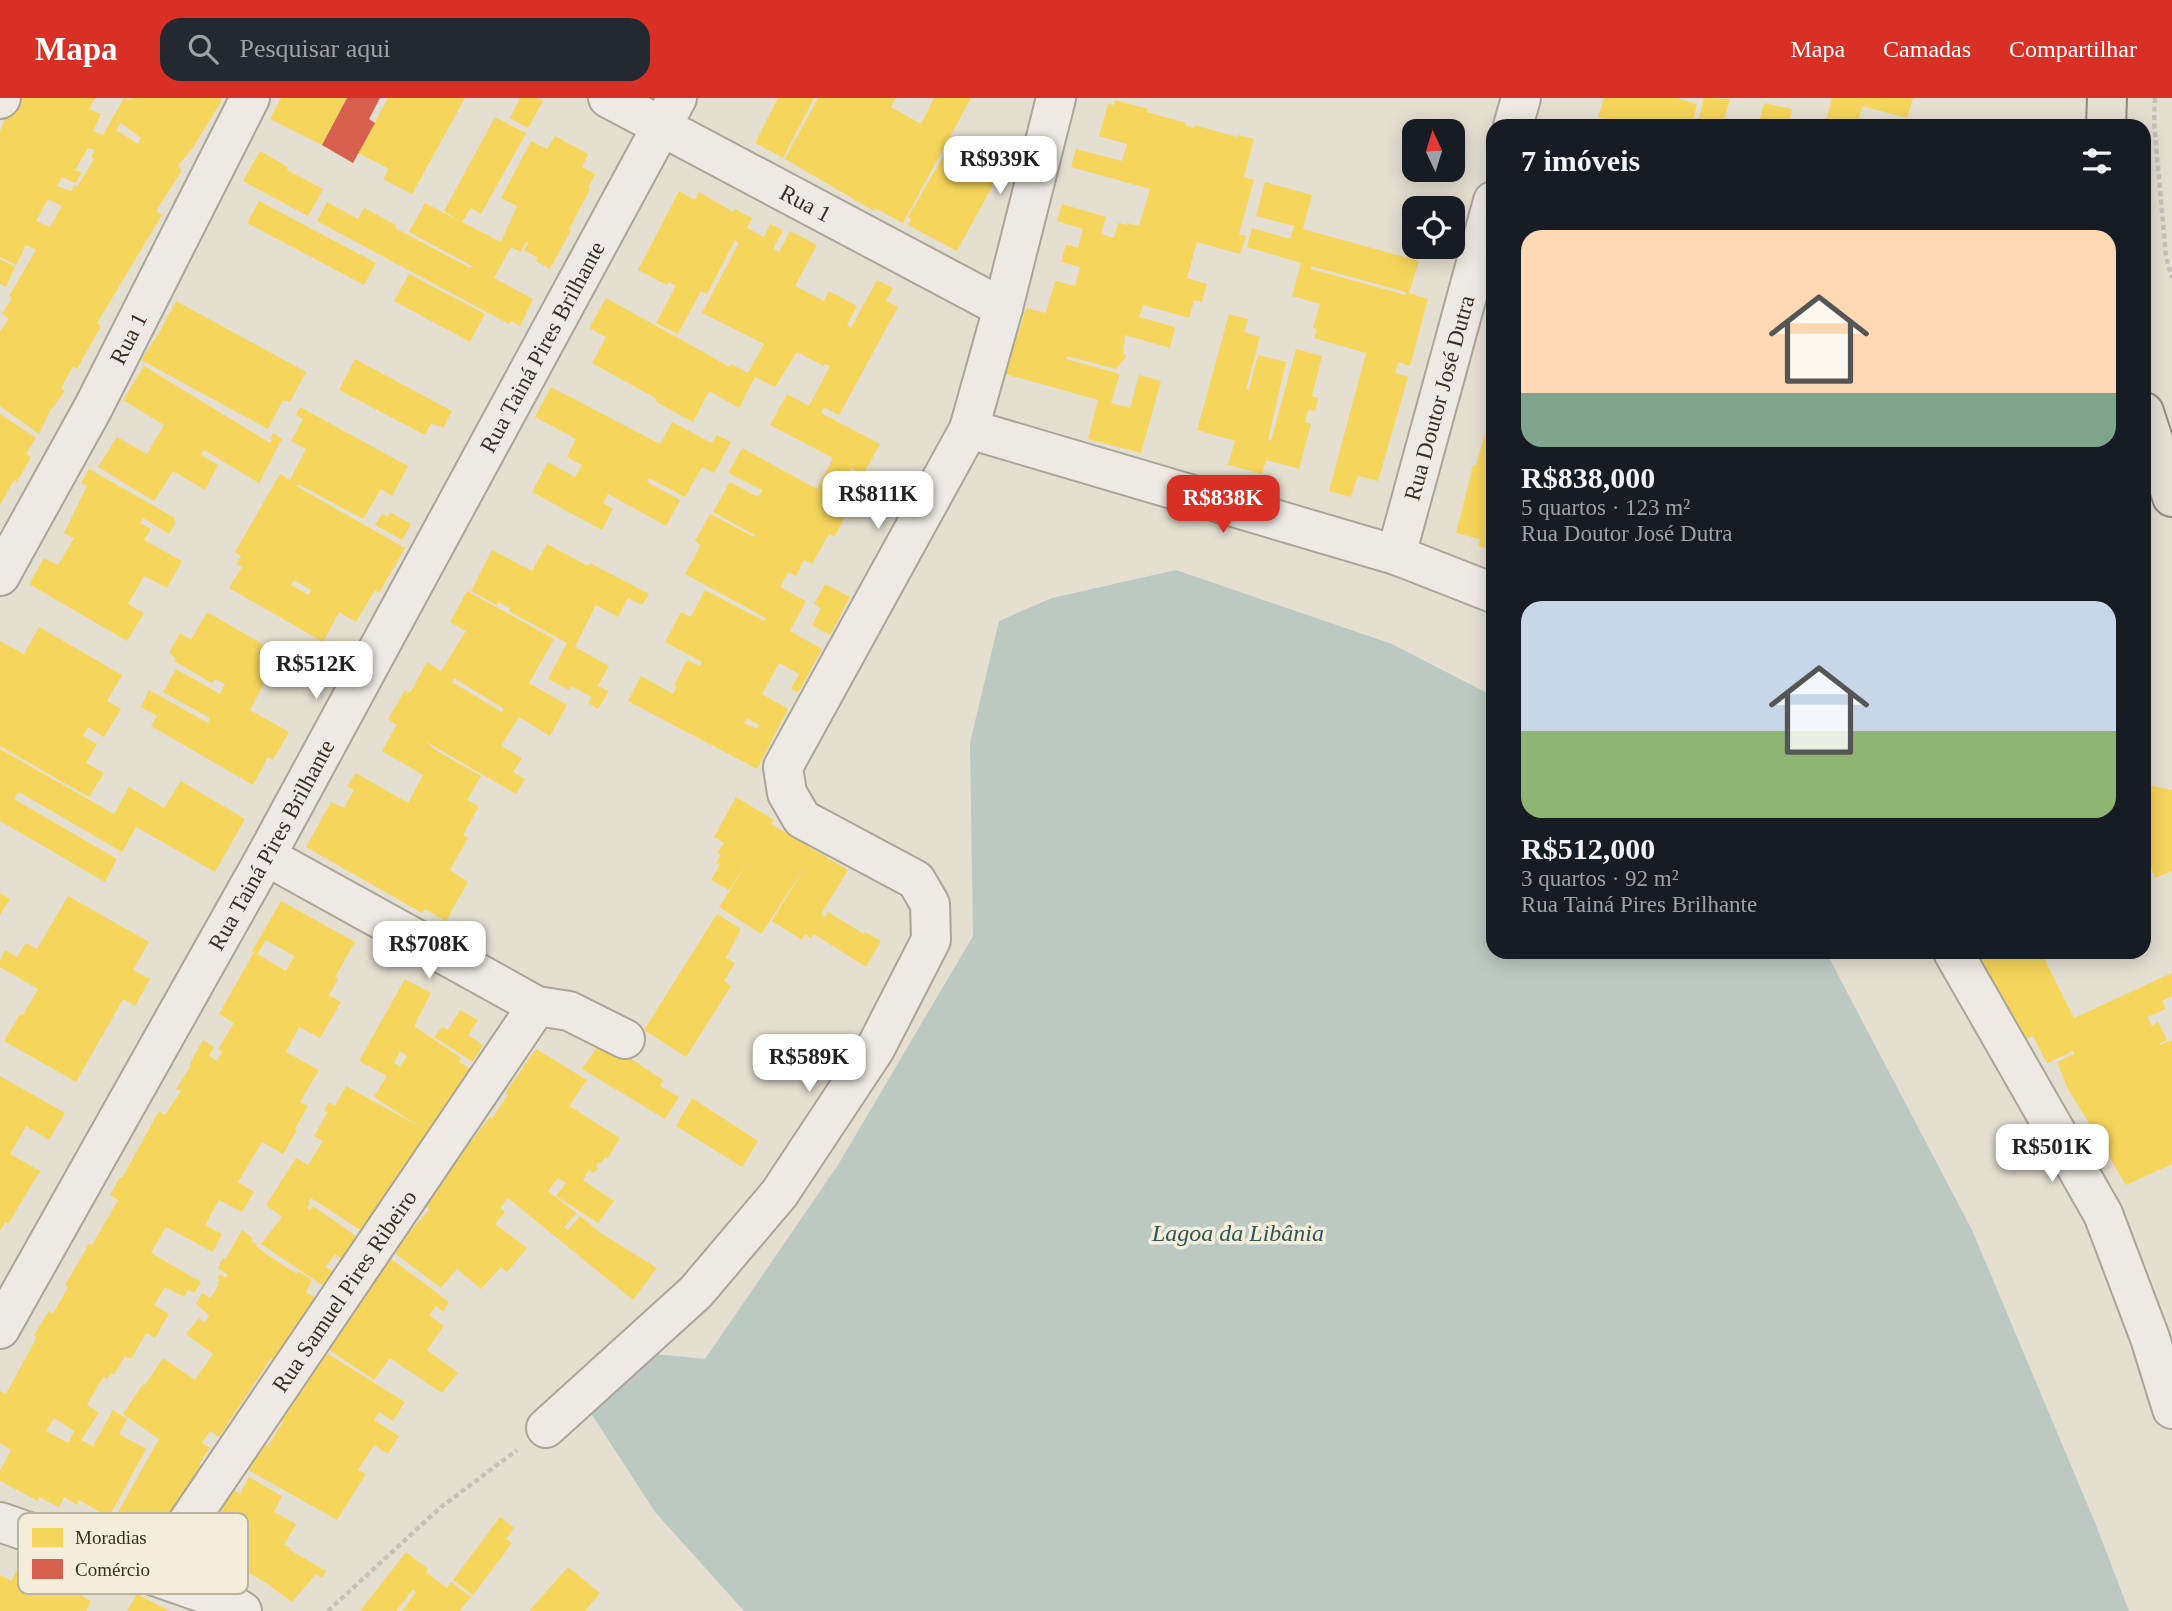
<!DOCTYPE html>
<html lang="pt">
<meta charset="utf-8">
<style>
:root{--surface:#171b24;--page:#242831;--text:#f1f3f6;--muted:#9ea1a6;--accent:#d93025}
body{margin:0;font-family:"Times New Roman",serif;background:var(--page);color:var(--text);height:100vh;display:flex;flex-direction:column;font-size:26px;white-space:nowrap}
*{box-sizing:border-box;margin:0}
p{font-size:23px;color:var(--muted)}
.icon{flex:none;width:38px;height:38px;fill:none;stroke:currentColor;stroke-width:2;stroke-linecap:round;stroke-linejoin:round}
.map{position:relative;flex:1;overflow:hidden}
.details{position:absolute;left:1486px;top:21px;width:665px;height:840px;display:flex;flex-direction:column;background:var(--surface);border-radius:21px;box-shadow:0 4px 18px #0003}
.details>*{flex:none}
.needle{width:46px;rotate:356deg}
.tools{position:absolute;left:1402px;top:21px;display:grid;gap:14px}
.tools a{display:grid;place-items:center;width:63px;height:63px;border-radius:14px;background:var(--surface);box-shadow:0 4px 18px #0003;font-size:35px}
.price{position:absolute;translate:-50% -60px;padding:0 16px;border-radius:14px;background:#fff;color:#222;font-size:23px;line-height:46px;filter:drop-shadow(0 2px 4px #0008)}
.price::after{content:'';position:absolute;left:50%;top:42px;width:21px;height:16px;margin-left:-10px;background:inherit;clip-path:polygon(0 0,100% 0,50% 100%)}
.price.selected{background:var(--accent);color:#fff}
ul{padding:0;list-style:none}
li{display:grid;align-content:center;gap:14px;height:371px;padding:0 35px}
li span{display:grid;place-items:center;height:217px;border-radius:21px;color:#555}
li>.icon{margin-inline-start:auto}
span .icon{width:126px;height:126px;fill:#fffc;stroke-width:1}
li b{font-size:30px}
h2{display:flex;justify-content:space-between;align-items:center;height:84px;padding:0 35px;font-size:30px}
header{display:flex;align-items:center;gap:42px;box-sizing:border-box;height:98px;padding:0 35px;background:var(--accent);color:#fff}
header strong{font-size:33px}
nav{display:flex;gap:38px;margin-inline-start:auto;font-size:24px}
.search{width:490px;height:63px;background:var(--page);display:flex;align-items:center;gap:18px;box-sizing:border-box;padding:0 24px;border-radius:21px;color:var(--muted);font-size:26px}
.map>svg:first-child{display:block}
</style>
<header>
<strong>Mapa</strong>
<div class="search"><svg class="icon" aria-label="search" viewBox="0 0 24 24"><circle cx="10" cy="10" r="6"/><path d="M15 15l6 6"/></svg>Pesquisar aqui</div>
<nav><a>Mapa</a><a>Camadas</a><a>Compartilhar</a></nav>
</header>
<div class="map">
<svg width="2172" height="1513" viewBox="0 0 2172 1513">
<rect width="100%" height="100%" fill="#e4dfd1"/>
<path fill="#bbc9c2" d="M1176,472L1392,546L1493,598V854H1826L1972,1132L2096,1427L2129,1513H744L655,1414L587,1309L644,1255L705,1261L838,1067L973,838L970,645L999,523L1052,500Z"/>
<path fill="#f6d55c" fill-rule="evenodd" d="M9,0H95L89,11L101,16L93,33L103,37L124,0L130,2L131,0H220L222,2L194,48L178,68L182,72L156,113L162,117L97,225L101,228L77,271L73,268L61,290L65,293L50,313L39,336L0,308V233L9,221L2,216L12,200L9,198L36,152L26,147L16,167L0,159V33L14,2ZM121,25L141,40L138,46L116,32ZM88,50L95,52L91,59L94,61L77,89L75,87L71,93L57,88L62,79L75,85L82,75L75,72ZM48,101L62,108L50,129L36,123Z
M281,0H347L322,47L270,21Z
M388,0H465L412,96L383,81L389,71L358,55Z
M520,0H536L543,3L528,30L510,20Z
M778,0H814L783,60L755,45Z
M818,0H895L891,9L921,26L934,0H971L903,125L875,110L874,113L785,61Z
M1604,0H1676L1697,6L1693,22L1698,24L1704,0L1730,1L1722,28L1698,24L1697,28H1631L1598,19Z
M1832,0H1913L1907,20L1862,8L1857,28H1825Z
M1115,2L1148,11L1147,14L1186,25L1185,27L1194,30V27L1237,39L1238,37L1254,41L1244,79L1254,82L1239,136L1246,138L1240,156L1197,144L1187,180L1207,186L1202,204L1194,202L1189,220L1143,207L1139,219L1175,229L1170,250L1125,237L1123,256L1126,257V259L1116,271L1067,258L1066,261L1120,276L1111,305L1130,310L1139,277L1161,283L1141,355L1088,341L1098,302L1005,276L1026,210L1046,215L1055,183L1075,188L1080,169L1061,164L1066,146L1078,150L1083,131L1057,123L1062,106L1106,119L1101,136L1114,140L1118,125L1127,127V125L1139,128L1150,91L1071,69L1076,51L1122,63L1127,46L1099,38L1108,6L1114,7Z
M1764,5L1792,11L1788,28H1758Z
M495,19L526,35L481,116L471,110L462,124L501,144L517,108L501,100L531,43L547,51L555,38L588,56L582,69L595,76L588,90L590,91L569,131L571,132L550,171L536,163L538,160L524,152L528,145L526,144L521,154L511,149L494,180L533,201L520,228L511,223L509,226L317,123L327,104L358,121L364,110L396,127L395,130L470,170L472,168L409,134L425,105L459,123L444,113Z
M955,38L968,46L970,42L1007,61L957,153L908,127L911,121L908,119Z
M260,53L288,69L287,72L323,91L308,118L243,83Z
M1265,84L1312,97L1303,131L1419,163L1409,195L1428,201L1410,268L1398,264L1395,275L1408,279L1378,383L1358,378L1351,399L1329,393L1366,255L1314,240L1317,231L1313,230L1320,206L1292,198L1301,165L1247,149L1252,130L1290,141L1294,128L1256,118ZM1311,168L1406,194L1405,197L1311,171Z
M679,93L695,102L699,94L733,114L735,111L752,120L747,130L764,139L770,126L783,132L773,151L779,154L790,133L817,147L795,188L824,203L829,193L857,208L847,227L851,230L877,182L893,190L886,203L898,209L839,317L824,309L821,315L880,346L863,377L851,370L834,401L850,410L834,439L829,436L812,466L804,462L796,478L788,474L780,489L806,503L790,533L822,551L798,595L791,591L799,576L779,565L762,596L788,611L757,671L628,603L641,578L673,596L677,589L674,587L687,562L700,568L702,564L665,544L681,514L691,519L705,492L764,523L766,520L685,476L701,447L695,443L710,416L754,439L755,437L713,414L730,384L758,399L762,392L728,375L742,350L817,391L833,360L770,327L787,296L809,308L830,268L824,266V268L797,254L775,289L755,279L739,310L709,293L693,324L656,304L657,301L592,265L606,239L589,230L606,200L730,269L731,266L748,275L764,246L702,215L739,145L735,142L707,196L701,193L678,236L656,225L676,188L669,184L667,187L638,172ZM747,620L759,627L757,631L744,625Z
M259,103L376,165L364,187L247,125Z
M0,161L15,169L6,189L0,186Z
M409,176L485,216L470,244L394,203Z
M176,203L306,274L290,304L283,302L268,331L141,262L160,233Z
M1229,216L1248,221L1244,234L1260,239L1246,291L1249,292L1258,257L1286,264L1268,341L1271,343L1296,251L1322,258L1312,298L1318,300L1315,313L1308,312L1305,324L1311,326L1299,371L1266,362L1262,376L1228,367L1235,343L1197,332Z
M355,261L452,313L443,330L431,325L425,337L339,292Z
M144,268L270,345L272,341L270,340L274,335L282,341L259,385L204,352L201,357L218,367L205,392L173,373L154,403L98,369L117,339L147,356L164,327L123,302Z
M551,289L660,346L672,324L712,345L717,337L731,344L714,375L702,369L685,399L649,380L647,384L680,402L666,428L608,396L603,405L613,411L602,432L532,394L548,364L575,379L582,367L567,359L576,341L535,319Z
M300,309L408,368L392,398L381,391L363,421L298,386L296,388L405,450L379,495L375,492L356,524L339,514L323,544L229,490L242,469L236,466L241,458L235,454L280,376L290,382L306,351L291,343L303,321L296,317ZM294,482L311,492L309,497L291,487Z
M0,316L36,340L26,356L31,359L17,384L14,382L0,407Z
M1485,335L1493,337V452L1478,448L1480,441L1456,435L1473,367L1476,368Z
M89,371L175,420L174,422L176,424L169,436L143,420L140,425L151,431L144,442L182,463L167,490L144,478L128,506L144,515L127,543L29,486L44,460L58,467L74,440L64,435L87,388L81,385Z
M390,414L411,426L402,442L375,427L382,416L388,419Z
M547,446L588,468L590,465L649,496L642,507L628,500L618,519L596,507L575,549L609,568L598,588L609,593L598,611L588,605L592,599L571,588L569,592L548,581L567,545L509,513L510,510L498,504L497,507L471,493L492,452L532,473Z
M825,486L850,499L830,537L812,527L821,510L814,506Z
M467,493L554,541L529,585L567,607L550,638L519,619L501,648L522,660L513,674L525,681L516,696L425,643L437,653L481,678L467,702L479,708L463,737L468,740L450,772L468,784L446,823L425,811L422,815L306,749L331,704L344,710L354,692L347,688L356,675L408,705L423,677L382,653L397,627L388,621L405,592L410,595L427,564L441,573L466,533L450,524ZM454,580L504,611L502,614L452,584Z
M207,514L292,563L276,590L265,583L250,612L289,634L273,662L268,659L253,687L151,628L157,618L141,609L149,592L208,625L210,620L163,594L176,571L220,596L225,586L215,581L212,585L174,563L176,560L169,555L180,535L191,542Z
M39,529L122,577L107,603L121,611L104,639L88,629L83,638L97,646L86,665L104,675L89,699L0,648V543L24,556Z
M0,651L114,716L129,689L164,710L181,683L245,721L215,774L136,729L122,754L19,694L14,701L117,761L105,784L0,723Z
M2144,686L2172,692V773L2155,780L2144,752Z
M736,699L774,722L771,726L848,772L821,816L825,819L828,814L864,836L865,834L881,843L866,869L814,836L811,840L805,836L802,842L772,823L808,764L761,836L719,809L754,755L729,792L711,782L720,767L716,765L721,757L717,755L724,745L714,739Z
M0,795L10,801L0,817Z
M68,798L149,844L133,872L150,881L135,908L123,901L76,984L4,943L20,916L23,917L38,891L0,869V862L5,852L17,859L26,845L37,851Z
M281,803L355,844L335,879L338,881L329,897L341,904L320,940L299,929L286,954L319,972L300,1004L308,1008L295,1031L297,1032L283,1056L262,1044L238,1084L254,1094L242,1114L219,1102L205,1127L222,1136L213,1154L166,1129L151,1155L201,1184L194,1195L188,1192L184,1199L165,1189L154,1207L169,1216L155,1240L146,1235L131,1261L125,1258L114,1277L111,1275L107,1281L103,1279L87,1307L99,1315L81,1342L93,1348L113,1312L127,1321L119,1336L146,1351L109,1419L79,1402L77,1407L64,1399L59,1409L39,1399L38,1403L0,1383V1373L11,1352L0,1345V1293L6,1296L37,1239L34,1237L49,1213L53,1216L68,1189L65,1187L89,1146L92,1147L118,1102L110,1097L120,1079L122,1080L159,1013L165,1017L181,993L176,991L191,968L189,967L203,942L214,949L209,958L217,963L222,953L218,951L234,925L219,916L254,854L252,853ZM266,842L294,858L286,873L257,856ZM54,1320L74,1333L68,1345L46,1333Z
M717,816L741,831L726,860L735,865L724,883L731,888L686,959L644,932Z
M1977,854H2041L2074,920L2172,875V898L2162,903L2166,911L2147,919L2152,928L2158,924L2167,942L2159,946L2160,947L2172,942V1066L2126,1087L2067,989L2057,964L2074,956L2073,953L2047,965L2033,938L2027,941L2011,916Z
M405,881L431,895L414,928L461,960L459,964L472,972L365,1135L311,1100L308,1104L310,1106L307,1110L310,1112L313,1108L363,1143L346,1165L335,1156L326,1169L338,1177L328,1191L261,1146L282,1119L266,1107L296,1060L308,1067L323,1043L314,1038L328,1014L324,1013L329,1004L335,1008L346,988L422,1030L374,999L387,978L361,964L360,961ZM400,953L407,958L400,969L394,965Z
M460,912L478,922L468,937L483,947L473,964L434,939L442,929L448,932Z
M602,942L663,982L660,988L679,999L665,1021L582,971Z
M536,951L587,982L569,1008L620,1040L607,1061L605,1059L601,1066L598,1064L596,1069L598,1070L594,1075L589,1072L583,1082L614,1103L598,1125L556,1098L566,1085L558,1080L548,1093L576,1115L564,1129L568,1132L580,1118L602,1136L657,1170L633,1202L508,1100L500,1110L505,1114L495,1126L527,1150L507,1174L501,1169L481,1191L457,1171L441,1190L388,1150L406,1128L411,1132L430,1111L425,1107L443,1085L440,1082L490,1019L492,1020L508,997L505,995Z
M0,978L65,1015L49,1042L26,1028L10,1056L40,1073L8,1126L5,1124L0,1133Z
M692,1000L758,1043L742,1069L676,1028Z
M242,1132L253,1140L251,1143L257,1146L256,1148L269,1158L297,1176L298,1173L312,1182L306,1194L317,1201L274,1262L271,1260L219,1339L210,1333L202,1345L210,1350L199,1366L203,1369L163,1440L137,1425L133,1432L114,1421L159,1341L123,1316L143,1286L145,1287L163,1260L195,1282L213,1256L186,1236L199,1220L205,1225L209,1217L196,1206L202,1195L210,1200L219,1187L217,1186L220,1182L217,1181L220,1176L226,1180L228,1177L218,1170L223,1160L225,1162Z
M386,1157L449,1204L443,1214L436,1208L429,1217L444,1228L427,1252L458,1275L442,1295L390,1260L374,1282L319,1245Z
M320,1251L405,1304L393,1323L379,1314L374,1322L399,1338L388,1356L374,1347L358,1372L366,1376L337,1422L243,1369L259,1343L268,1348L283,1324L274,1319Z
M249,1379L282,1398L274,1414L296,1426L284,1447L291,1450L290,1452L326,1473L322,1480L316,1476L292,1504L266,1485L246,1473L243,1476L192,1449L230,1390L240,1396Z
M500,1419L514,1430L506,1441L512,1445L473,1497L453,1482Z
M406,1454L428,1471L426,1474L447,1490L451,1484L471,1499L459,1513H402L416,1494L413,1491L396,1513H360Z
M22,1463L59,1482L61,1479L80,1488L77,1495L91,1503L86,1513H0V1477L11,1483Z
M568,1469L600,1495L585,1513H529Z
M137,1496L170,1513H127Z"/>
<path fill="#d6604d" d="M347,0H380L369,21L375,25L353,65L322,47Z"/>
<g fill="none" stroke-linecap="round" stroke-linejoin="round">
<g stroke="#aaa499" stroke-width="42">
<g id="minor">
<path id="s1" d="M608,0L1003,210"/>
<path d="M0,1L1,0"/>
<path d="M1513,28L1521,0"/>
<path d="M969,331L1396,457L1493,495"/>
<path id="s2" d="M1396,457L1493,103"/>
<path id="s3" d="M0,478L93,310L250,0"/>
<path d="M266,758L537,908L569,913L625,941"/>
<path d="M1953,854L2103,1116L2150,1240L2172,1311"/>
<path id="s4" d="M0,1231L266,758L677,0"/>
<path d="M546,1330L696,1194L779,1096L875,951L931,842L930,806L916,782L802,721L787,695L783,669L969,331L1003,210L1056,0"/>
<path d="M0,1424L226,1503L242,1513"/>
<path id="s5" d="M152,1477L537,908"/>
</g>
</g>
<g stroke="#8f8a80" stroke-width="42">
<path id="major" d="M2106,28L2107,0
M2144,314L2172,399"/>
</g>
<path stroke="#c5c1b8" stroke-width="4.5" stroke-dasharray="5 3.5" stroke-linecap="butt" d="M2155,0L2154,24L2166,158L2172,180
M328,1513L441,1409L517,1352"/>
<use href="#minor" stroke="#eceae2" stroke-width="38"/>
<use href="#major" stroke="#e4e0d4" stroke-width="38"/>
</g>
<g text-anchor="middle" dominant-baseline="central" stroke-width="7" stroke-linejoin="round" paint-order="stroke">
<g font-size="23" fill="#382e22" stroke="#f3edd9">
<text stroke="none"><textPath href="#s1" startOffset="224">Rua 1</textPath></text>
<text stroke="none"><textPath href="#s3" startOffset="270">Rua 1</textPath></text>
<text stroke="none"><textPath href="#s4" startOffset="1122">Rua Tainá Pires Brilhante</textPath></text>
<text stroke="none"><textPath href="#s2" startOffset="163">Rua Doutor José Dutra</textPath></text>
<text stroke="none"><textPath href="#s4" startOffset="555">Rua Tainá Pires Brilhante</textPath></text>
<text stroke="none"><textPath href="#s5" startOffset="343">Rua Samuel Pires Ribeiro</textPath></text>
</g>
<g font-size="24" font-style="italic" fill="#325756" stroke="#f3edd9">
<text x="1238" y="1135">Lagoa da Libânia</text>
</g>
</g>
<rect x="18" y="1415" width="230" height="81" rx="10" fill="#f3edd9" stroke="#bbb4a2" stroke-width="2"/>
<rect x="32" y="1430" width="31" height="19" fill="#f6d55c"/>
<rect x="32" y="1461" width="31" height="20" fill="#d6604d"/>
<g font-size="19" fill="#382e22">
<text x="75" y="1446">Moradias</text>
<text x="75" y="1478">Comércio</text>
</g>
</svg>
<div class="tools">
<a><svg class="needle" viewBox="-14 -14 28 28"><path d="M0-13l5 13h-10z" fill="#e53935"/><path d="M0 13l5-13h-10z" fill="#9ea1a6"/></svg></a>
<a><svg class="icon" aria-label="locate" viewBox="0 0 24 24"><circle cx="12" cy="12" r="6"/><path d="M12 2v4M12 18v4M2 12h4M18 12h4"/></svg></a>
</div>
<b class="price" style="left:1000px;top:98px">R$939K</b>
<b class="price" style="left:878px;top:433px">R$811K</b>
<b class="price selected" style="left:1223px;top:437px">R$838K</b>
<b class="price" style="left:316px;top:603px">R$512K</b>
<b class="price" style="left:429px;top:883px">R$708K</b>
<b class="price" style="left:809px;top:996px">R$589K</b>
<b class="price" style="left:2052px;top:1086px">R$501K</b>
<section class="details">
<h2>7 imóveis<svg class="icon" aria-label="filters" viewBox="0 0 24 24"><path d="M4 7h16M4 17h16"/><circle cx="9" cy="7" r="2"/><circle cx="15" cy="17" r="2"/></svg></h2>
<ul>
<li><span style="background:linear-gradient(#ffd9b3 75%,#7fa58c 0)"><svg class="icon" aria-label="home" viewBox="0 0 24 24"><path d="M3 11l9-7 9 7M6 9v11h12V9"/></svg></span><div><b>R$838,000</b><p>5 quartos · 123 m²</p><p>Rua Doutor José Dutra</p></div></li>
<li><span style="background:linear-gradient(#c9d6e8 60%,#8fb573 0)"><svg class="icon" aria-label="home" viewBox="0 0 24 24"><path d="M3 11l9-7 9 7M6 9v11h12V9"/></svg></span><div><b>R$512,000</b><p>3 quartos · 92 m²</p><p>Rua Tainá Pires Brilhante</p></div></li>
</ul>
</section>
</div>
